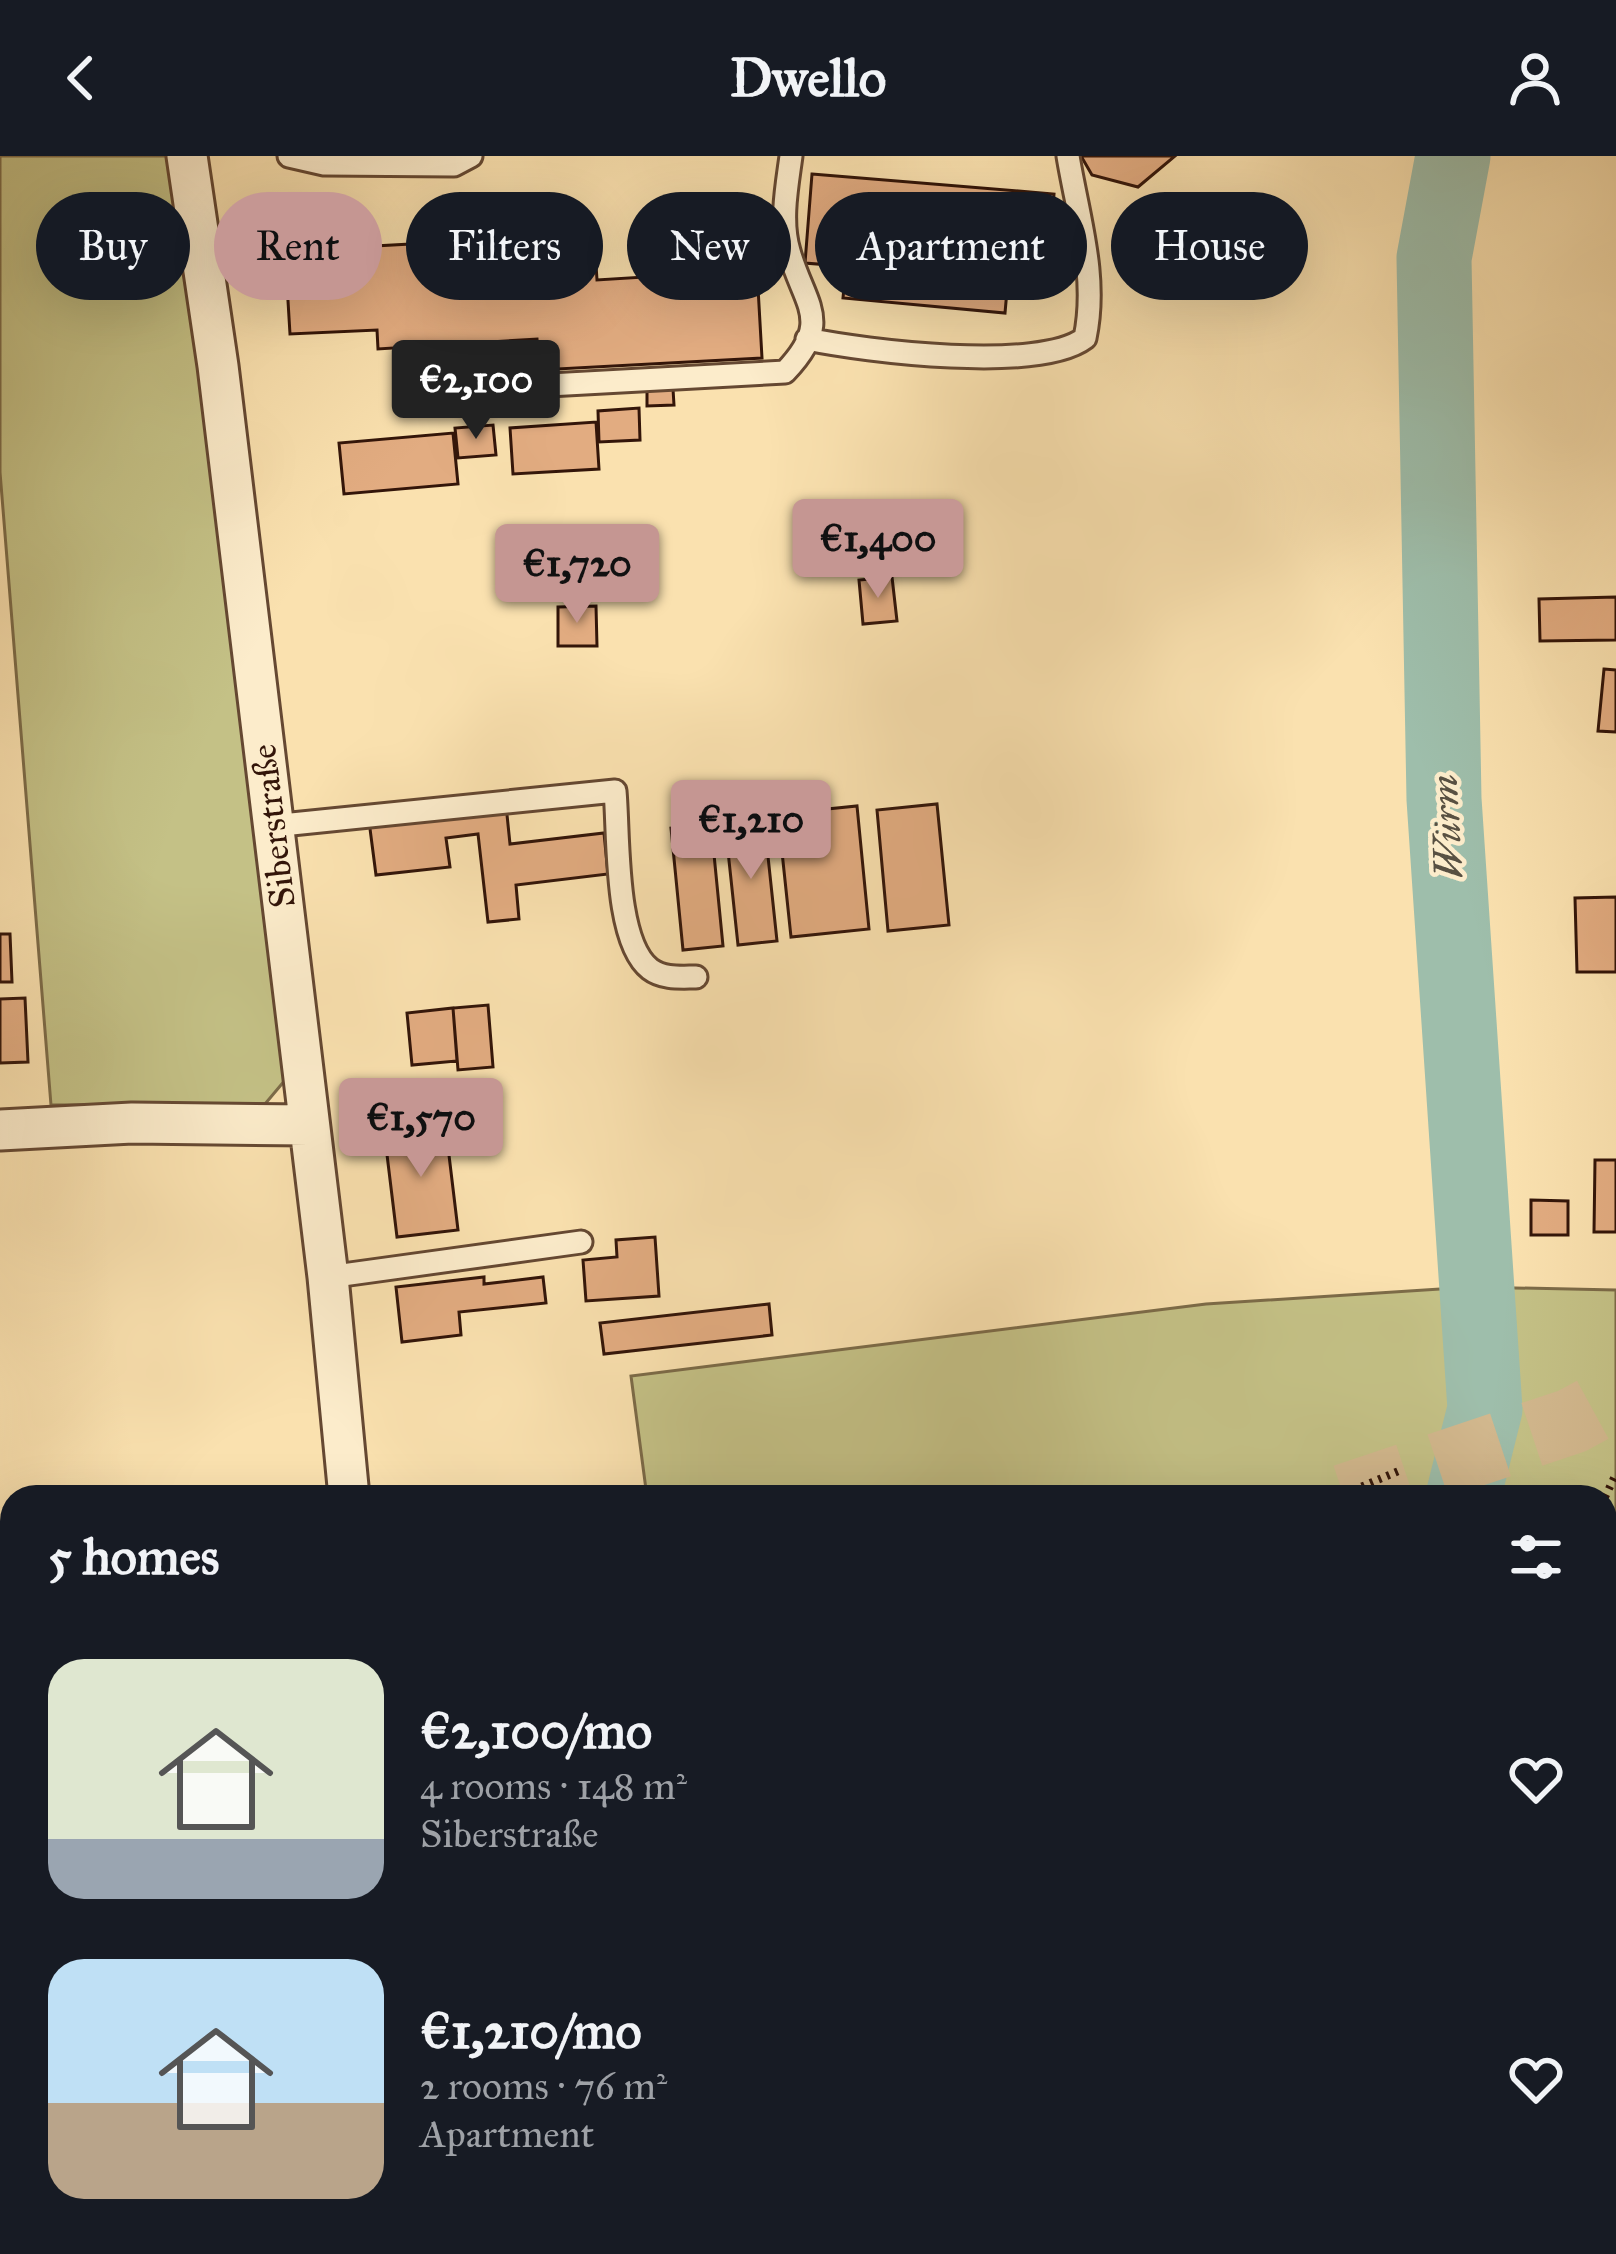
<!DOCTYPE html>
<meta charset="utf-8">
<style>
:root{--surface:#171b24;--page:#242831;--text:#f1f3f6;--muted:#9ea1a6;--accent:#c59692}
body{margin:0;font-family:"IM FELL Great Primer",serif;background:var(--page);color:var(--text);height:100vh;display:flex;flex-direction:column;font-size:45px;white-space:nowrap}
*{box-sizing:border-box;margin:0}
p{font-size:39px;color:var(--muted)}
.icon{flex:none;width:66px;height:66px;fill:none;stroke:currentColor;stroke-width:2;stroke-linecap:round;stroke-linejoin:round}
.map{position:relative;flex:1;overflow:hidden}
.side{position:absolute;left:0px;top:1329px;width:1617px;height:771px;display:flex;flex-direction:column;background:var(--surface);border-radius:36px 36px 0 0;box-shadow:0 12px 48px #0002}
.side>*{flex:none}
.top-card{position:absolute;left:36px;top:36px;width:1545px;height:108px;display:flex;gap:24px}
.price{position:absolute;translate:-50% -102px;padding:0 27px;border-radius:12px;background:var(--accent);color:#111;font-size:39px;line-height:78px;filter:drop-shadow(0 3px 6px #0008)}
.price::after{content:'';position:absolute;left:50%;top:72px;width:36px;height:27px;margin-left:-18px;background:inherit;clip-path:polygon(0 0,100% 0,50% 100%)}
.price.selected{background:#222;color:#fff}
ul{padding:0;list-style:none}
li{display:flex;align-items:center;gap:36px;height:300px;padding:0 48px}
li span{display:grid;place-items:center;flex:none;width:336px;height:240px;border-radius:36px;color:#555}
li>.icon{margin-inline-start:auto}
span .icon{width:144px;height:144px;fill:#fffc;stroke-width:1}
li b{font-size:51px}
h2{display:flex;justify-content:space-between;align-items:center;height:144px;padding:0 48px;font-size:51px}
.pill{padding:0 42px;border-radius:54px;background:var(--surface);box-shadow:0 12px 48px #0002;font-size:42px;line-height:108px}
.pill.selected{background:var(--accent);color:#111}
header{display:flex;justify-content:space-between;align-items:center;height:156px;padding:0 48px;background:var(--surface);font-size:54px;font-weight:800}
.map>svg:first-child{display:block}
</style>
<header><svg class="icon" aria-label="back" viewBox="0 0 24 24"><path d="M15 5l-7 7 7 7"/></svg>Dwello<svg class="icon" aria-label="person" viewBox="0 0 24 24"><circle cx="12" cy="8" r="4"/><path d="M4 21q1-7 8-7t8 7"/></svg></header>
<div class="map">
<svg width="1616" height="2098" viewBox="0 0 1616 2098">
<rect width="100%" height="100%" fill="#fae1af"/>
<filter id="stains"><feTurbulence type="fractalNoise" baseFrequency=".00167" numOctaves="4"/><feColorMatrix values="0 0 0 0 .2 0 0 0 0 .09 0 0 0 0 .02 0 0 0 .5 -.17"/></filter>
<radialGradient id="worn" r=".72"><stop offset=".6" stop-color="#630" stop-opacity="0"/><stop offset="1" stop-color="#630" stop-opacity=".3"/></radialGradient>
<path fill="#c4c186" stroke="#7c6b48" stroke-width="3" d="M0,0H168L200,212L286,923L265,948L51,949L0,316Z
M1471,1131L1616,1134V1741L1605,1743V1341H647L631,1220L1206,1148Z
M1616,1849V2098H460L459,2088H1605V1850Z"/>
<g fill="none" stroke-linecap="round" stroke-linejoin="round">
<path stroke="#9ebeab" stroke-width="75" d="M1453,0L1434,102L1444,643L1485,1253L1463,1341
M1091,2098L1099,2088"/>
</g>
<path fill="#e2ac81" stroke="#331509" stroke-width="3" d="M1081,0H1175L1138,31L1092,19Z
M812,18L1054,38L1047,126L805,107Z
M594,78L597,124L757,114L762,202L539,214L537,183L378,193L377,174L290,178L285,95Z
M846,110L1008,123L1005,157L843,142Z
M647,233H673L674,249L647,250Z
M639,252L640,284L599,286L598,255Z
M596,266L599,313L513,318L510,272Z
M493,269L496,299L458,302L455,272Z
M453,277L458,328L344,338L339,287Z
M892,421L897,465L863,468L859,424Z
M1616,441V484L1540,485L1539,443Z
M596,450L597,490H558V451Z
M1604,513L1616,514V576L1598,575Z
M937,648L949,769L888,775L877,654Z
M506,649L510,688L604,677L608,718L516,729L519,763L488,766L478,678L446,682L450,711L376,719L369,665Z
M857,650L869,773L791,781L778,658Z
M764,663L777,785L738,789L725,667Z
M711,668L723,790L683,794L671,672Z
M1616,741V816H1577L1575,742Z
M0,778H10L12,826H0Z
M25,842L28,906L0,907V843Z
M488,849L493,911L458,914L453,852Z
M453,852L457,905L412,909L407,857Z
M445,966L458,1074L397,1081L384,974Z
M1595,1004H1616V1076H1594Z
M1531,1044L1568,1045V1079H1531Z
M655,1081L659,1140L586,1145L583,1104L617,1101L616,1084Z
M484,1121V1128L543,1121L546,1147L459,1156L461,1179L402,1186L396,1131Z
M769,1148L772,1179L604,1198L600,1167Z"/>
<g fill="none" stroke-linecap="round" stroke-linejoin="round">
<path stroke="#d2b88e" stroke-width="66" stroke-dasharray="66 33" stroke-linecap="butt" d="M1344,1341L1572,1265L1616,1241
M1605,1371L1616,1366"/>
<g stroke="#654832" stroke-width="27">
<path id="service" d="M289,0L324,8L454,9L471,0
M807,183C866,195 1039,217 1085,182C1098,120 1078,61 1068,0
M493,232L785,216C834,165 804,149 789,95C780,65 787,30 791,0
M272,670L615,635C619,678 614,785 650,813C663,823 681,821 696,821
M328,1121L581,1086
M0,1879L12,1878"/>
</g>
<g stroke="#654832" stroke-width="45">
<path id="minor" d="M187,0L218,210L328,1121L349,1341
M0,974L132,967L309,969
M0,1446L12,1445
M429,2088L430,2098"/>
</g>
<g stroke="#331509" stroke-width="72">
<path id="motorway" d="M0,1669L12,1668
M0,1780L12,1778"/>
</g>
<path stroke="#331509" stroke-width="8" stroke-dasharray="3 6" stroke-linecap="butt" d="M1337,1341L1401,1314
M1605,1341L1616,1318
M1605,1990L1616,1976
M1022,2088L1067,2098
M769,2098L878,2088
M1133,2098L1142,2088
M1295,2098L1308,2088
M1614,2098L1616,2091"/>
<use href="#service" stroke="#fceccb" stroke-width="21"/>
<use href="#minor" stroke="#fceccb" stroke-width="39"/>
<use href="#motorway" stroke="#fae1af" stroke-width="66"/>
<g stroke="#331509" stroke-width="14">
<path id="rail" d="M1605,1760L1616,1759
M1605,1787L1616,1786
M0,1957L12,1955
M0,1984L12,1982"/>
</g>
<use href="#rail" stroke="#fceccb" stroke-width="9" stroke-dasharray="27" stroke-linecap="butt"/>
</g>
<g text-anchor="middle" dominant-baseline="central" stroke-width="9" stroke-linejoin="round" paint-order="stroke">
<g font-size="36" fill="#331509" stroke="#fceccb">
<text transform="translate(273 670) rotate(-97)">Siberstraße</text>
</g>
<g font-size="39" font-style="italic" fill="#585042" stroke="#fceccb">
<text transform="translate(1447 671) rotate(-93)">Würm</text>
</g>
</g>
<rect width="100%" height="100%" filter="url(#stains)"/>
<rect width="100%" height="100%" fill="url(#worn)"/>
</svg>
<b class="price selected" style="left:476px;top:286px">€2,100</b>
<b class="price" style="left:878px;top:445px">€1,400</b>
<b class="price" style="left:577px;top:470px">€1,720</b>
<b class="price" style="left:751px;top:726px">€1,210</b>
<b class="price" style="left:421px;top:1024px">€1,570</b>
<div class="top-card">
<a class="pill">Buy</a>
<a class="pill selected">Rent</a>
<a class="pill">Filters</a>
<a class="pill">New</a>
<a class="pill">Apartment</a>
<a class="pill">House</a>
</div>
<section class="side">
<h2>5 homes<svg class="icon" aria-label="filters" viewBox="0 0 24 24"><path d="M4 7h16M4 17h16"/><circle cx="9" cy="7" r="2"/><circle cx="15" cy="17" r="2"/></svg></h2>
<ul>
<li><span style="background:linear-gradient(#dfe7d0 75%,#9aa5b1 0)"><svg class="icon" aria-label="home" viewBox="0 0 24 24"><path d="M3 11l9-7 9 7M6 9v11h12V9"/></svg></span><div><b>€2,100/mo</b><p>4 rooms · 148 m²</p><p>Siberstraße</p></div><svg class="icon" aria-label="heart" viewBox="0 0 24 24"><path d="M12 20l-8-8c-3-5 5-10 8-4 3-6 11-1 8 4z"/></svg></li>
<li><span style="background:linear-gradient(#bfe0f5 60%,#b9a48a 0)"><svg class="icon" aria-label="home" viewBox="0 0 24 24"><path d="M3 11l9-7 9 7M6 9v11h12V9"/></svg></span><div><b>€1,210/mo</b><p>2 rooms · 76 m²</p><p>Apartment</p></div><svg class="icon" aria-label="heart" viewBox="0 0 24 24"><path d="M12 20l-8-8c-3-5 5-10 8-4 3-6 11-1 8 4z"/></svg></li>
</ul>
</section>
</div>
